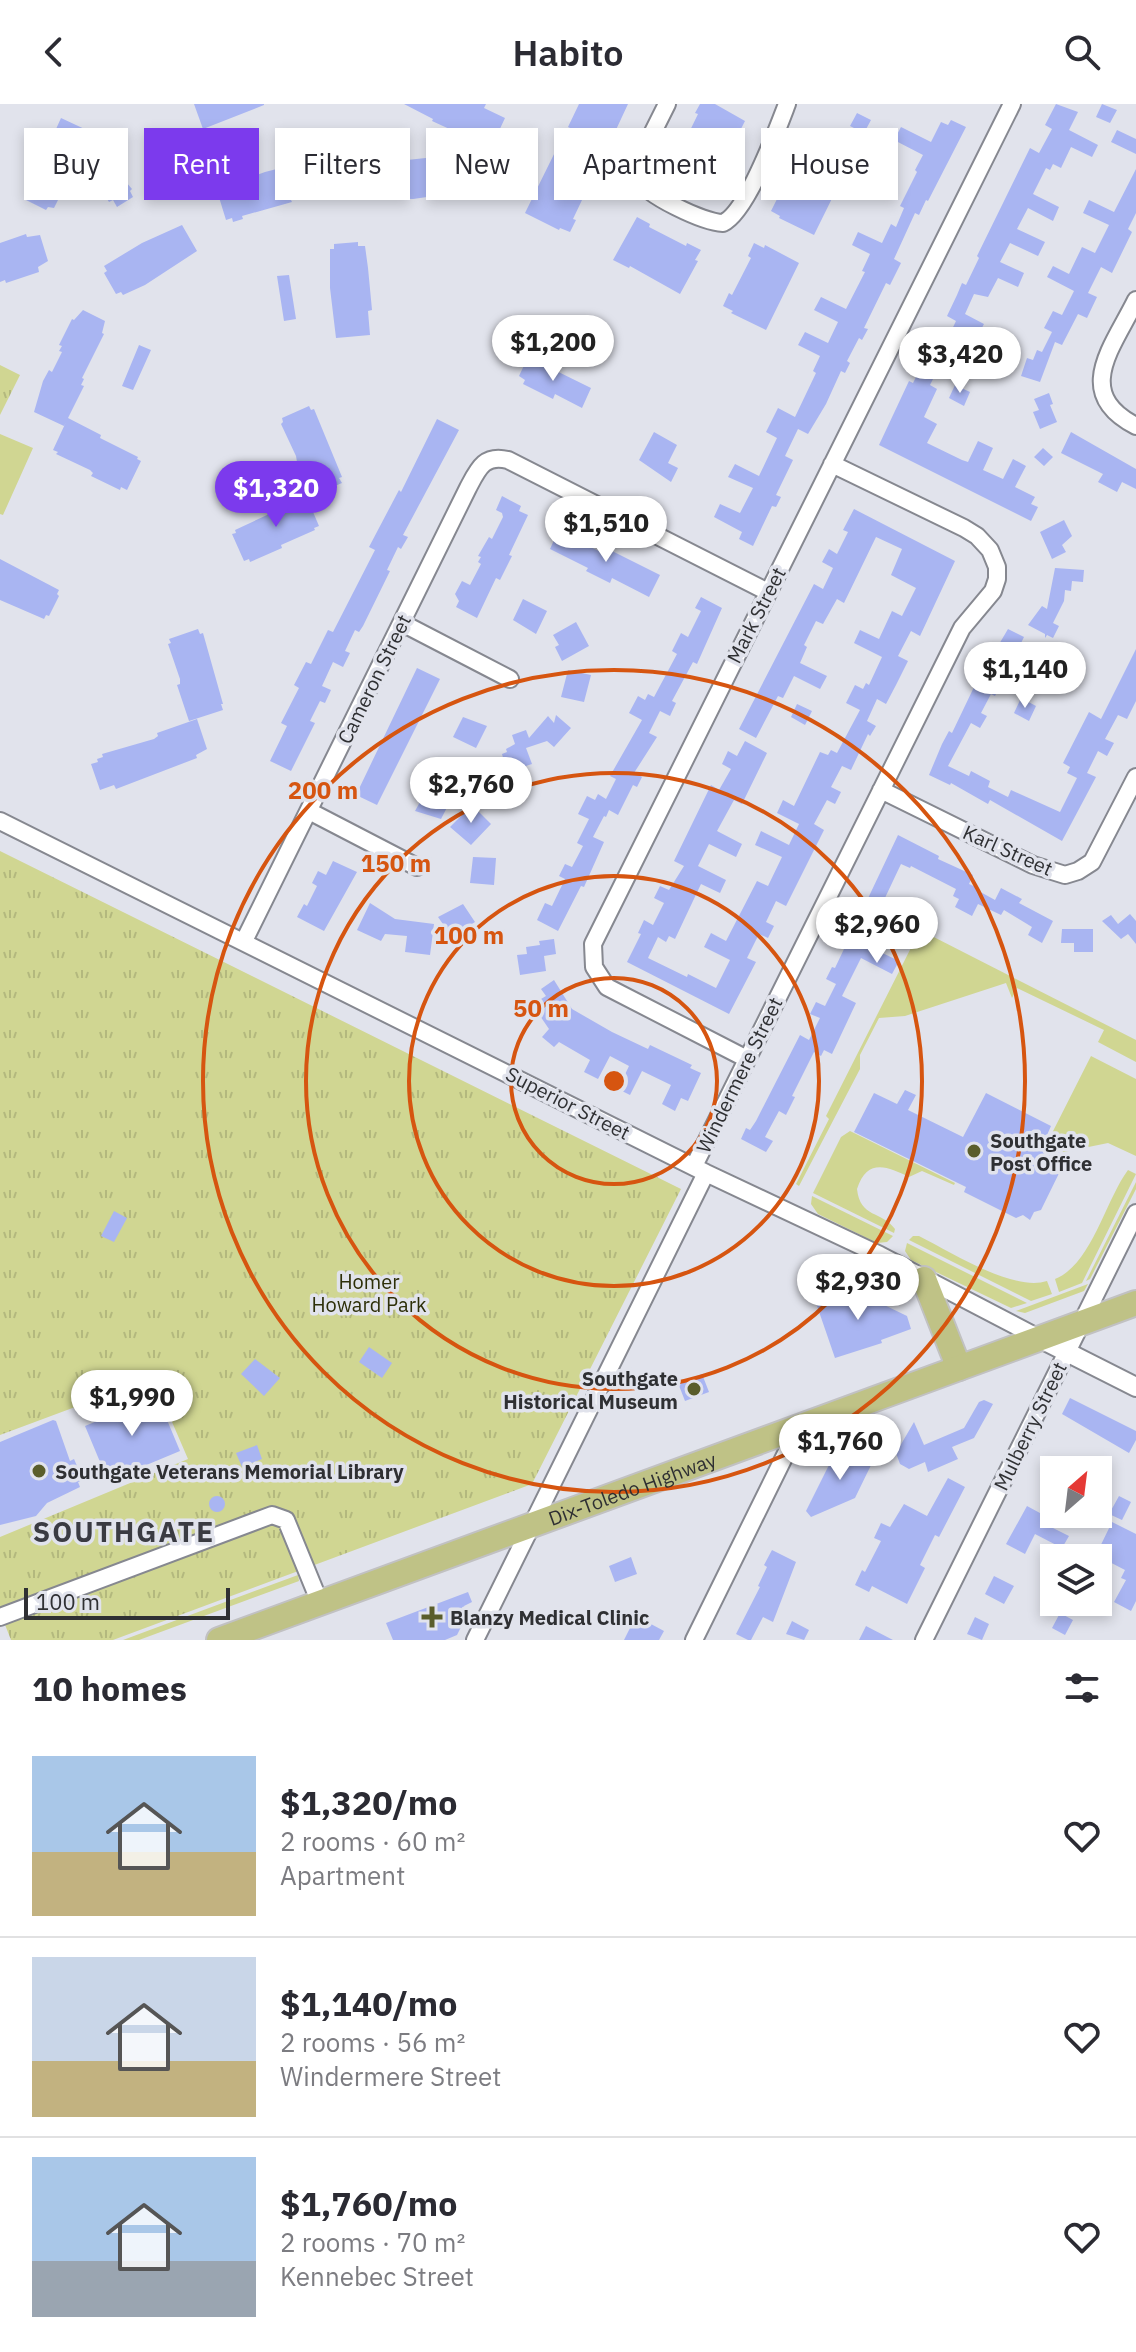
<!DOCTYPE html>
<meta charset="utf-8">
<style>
:root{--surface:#fff;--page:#f7f7f7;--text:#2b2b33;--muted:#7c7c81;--line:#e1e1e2;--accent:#7c3aed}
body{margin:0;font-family:"IBM Plex Sans",sans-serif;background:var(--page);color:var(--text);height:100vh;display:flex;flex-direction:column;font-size:30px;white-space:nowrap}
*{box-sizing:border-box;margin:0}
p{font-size:26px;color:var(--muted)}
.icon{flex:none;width:44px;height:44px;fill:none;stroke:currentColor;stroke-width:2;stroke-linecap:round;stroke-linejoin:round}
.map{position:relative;height:1536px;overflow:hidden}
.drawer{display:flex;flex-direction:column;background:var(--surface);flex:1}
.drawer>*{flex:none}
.hud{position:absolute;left:24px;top:24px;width:1088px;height:72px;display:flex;gap:16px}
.needle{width:52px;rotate:28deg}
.buttons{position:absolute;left:1040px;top:1352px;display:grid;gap:16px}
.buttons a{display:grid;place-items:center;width:72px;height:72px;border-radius:0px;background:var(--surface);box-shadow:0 4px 12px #0003;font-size:40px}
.scale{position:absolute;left:24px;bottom:20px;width:206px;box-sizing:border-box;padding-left:8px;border:4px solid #2f3033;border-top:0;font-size:22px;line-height:28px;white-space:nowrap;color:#2f3033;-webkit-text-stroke:6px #e1e3ec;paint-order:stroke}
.price{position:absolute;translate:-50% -68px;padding:0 18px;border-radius:28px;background:#fff;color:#222;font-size:26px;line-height:52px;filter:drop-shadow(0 2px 4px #0008)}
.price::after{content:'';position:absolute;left:50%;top:48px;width:24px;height:18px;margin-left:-12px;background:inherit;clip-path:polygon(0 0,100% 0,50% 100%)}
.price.current{background:var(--accent);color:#fff}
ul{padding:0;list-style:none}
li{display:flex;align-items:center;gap:24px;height:200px;padding:0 32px}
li+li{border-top:2px solid var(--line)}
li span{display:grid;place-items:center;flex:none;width:224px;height:160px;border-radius:0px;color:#555}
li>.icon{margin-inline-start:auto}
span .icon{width:96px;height:96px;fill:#fffc;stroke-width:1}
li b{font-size:34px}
h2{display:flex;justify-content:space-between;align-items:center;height:96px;padding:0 32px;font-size:34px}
.chip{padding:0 28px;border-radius:0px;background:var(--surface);box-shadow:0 4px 12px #0003;font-size:28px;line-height:72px}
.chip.current{background:var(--accent);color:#fff}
header{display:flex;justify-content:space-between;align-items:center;height:104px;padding:0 32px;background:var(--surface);font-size:36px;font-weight:600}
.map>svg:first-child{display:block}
</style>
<header><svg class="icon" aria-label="back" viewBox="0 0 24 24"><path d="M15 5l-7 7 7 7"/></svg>Habito<svg class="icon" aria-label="search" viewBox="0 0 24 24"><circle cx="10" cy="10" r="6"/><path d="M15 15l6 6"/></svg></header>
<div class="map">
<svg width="1136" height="1536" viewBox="0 0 1136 1536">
<defs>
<pattern id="park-tufts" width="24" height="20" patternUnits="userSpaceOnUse" patternTransform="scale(2)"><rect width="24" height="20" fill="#d0d692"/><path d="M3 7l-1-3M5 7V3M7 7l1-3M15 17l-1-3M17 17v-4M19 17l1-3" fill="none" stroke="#b3b87e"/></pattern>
</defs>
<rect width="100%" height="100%" fill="#e1e3ec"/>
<path fill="#d0d692" d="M0,330L33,344L3,411L0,410Z
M920,826L1136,936V958L1098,938L1104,926L1017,884L1012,894L1006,879L905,912L879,914L860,951V965L799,1082L796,1080L829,1015L826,1012Z
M1091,952L1136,975V1052L1108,1039L1064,1048L1047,1039Z
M850,1027L955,1079L954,1081L922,1067L909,1073C887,1062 867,1054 857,1085C860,1114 882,1107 895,1125L894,1129L813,1089L841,1033Z
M1128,1066L1136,1070L1082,1179L1059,1188L1055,1175C1092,1160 1105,1097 1128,1066Z
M1136,1078V1085L1090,1175L1086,1177Z
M812,1092L814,1093L893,1132L887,1138L877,1139L818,1110L811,1100Z
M913,1132H919C951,1148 1013,1188 1047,1177L1052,1190L1031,1197L909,1136Z
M907,1139L1027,1199L1011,1204L911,1156L905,1147Z
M1088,1180L1084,1187L1025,1209L1016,1207Z
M298,1471L299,1477L139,1536H123Z"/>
<path fill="url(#park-tufts)" d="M0,261L20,271L0,311Z
M0,747L681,1085L532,1380L113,1536H11L0,1508V1433L188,1355L153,1274L0,1331Z"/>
<path fill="#a9b5f2" d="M194,0H264V1L203,25Z
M404,0H486L484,4L505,14L491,44L432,17L433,15Z
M579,0H628L614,30L617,31L611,43L601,39L592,57L591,60L601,65L595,78L591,77L573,115L576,116L570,128L560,124L559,126L525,109L558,42L568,47L576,27L568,23Z
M700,0H715L745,17L712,82L678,67L679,64L669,59L676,46L680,47L698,10L695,9Z
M1056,0L1078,8L1069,26L1098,41L1092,53L1071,43L1061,64L1053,60L1050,66L1046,64L1033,90L1059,103L1053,117L1028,104L1017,125L1045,138L1038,152L1010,139L1000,158L1024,169L1018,183L998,174L988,193L974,190L965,210L984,220L970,246L988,255L982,268L952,253L949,258L943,255L930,281L937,285L924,313L937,320L927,339L962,356L968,358L978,337L993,344L983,366L1003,375L1013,355L1026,362L1015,383L1035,393L1031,400L1038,403L1031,417L879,341L909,277L913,279L924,257L931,235L944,242L956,217L947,212L957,191L962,179L966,181L979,154L977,152L1030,44L1039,49L1052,25L1045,21Z
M1102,0L1117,6L1110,19L1096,13Z
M857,9L871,16L864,29L850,22Z
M61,14L91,28L82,48L84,49L81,56L66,88L63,86L54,104L48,103L46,106L26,96L28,92L24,90L46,38L50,33L52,34Z
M951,16L966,23L928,97L926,96L919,111L915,109L894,155L901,159L890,181L886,179L864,224L868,225L862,236L859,234L847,257L850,259L845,269L841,267L826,300L808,330L798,325L785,352L793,356L776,391L781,393L776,403L772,402L753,442L739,435L742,428L714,413L720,400L740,409L753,384L728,373L735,360L759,372L777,334L766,328L778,304L795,313L816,269L813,267L820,252L798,241L805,228L828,239L838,218L814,206L821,193L846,205L865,168L862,167L870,150L852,141L858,128L882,139L891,120L896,123L904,104L900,102L917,68L915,66L923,51L894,36L901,23L931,38L941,18L948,21Z
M1117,26L1136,35V50L1111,38Z
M802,44L812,49L813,46L847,64L814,131L779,114L780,112L771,107L777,95L780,96L799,59L795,57Z
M435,53V56L460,54L462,88L413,95L374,94L373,90L368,91L366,66H370V60Z
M308,57L309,61L315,59L322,80L316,82L318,87L291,96L292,98L242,112L243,115L233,118L232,114L226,116L218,90L223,88L221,84L265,68Z
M1136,65V109L1128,125L1132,128L1112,169L1101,163L1088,189L1097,193L1087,214L1078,210L1062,241L1055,238L1040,278L1021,272L1027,254L1033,256L1037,246L1042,248L1052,228L1044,224L1053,207L1062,211L1074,187L1047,173L1053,162L1069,170L1082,143L1095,149L1109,121L1083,109L1089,96L1114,108Z
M120,71L132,85L130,87L133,93L117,103L113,96L109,98L100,83Z
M637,113L650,120L649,123L686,142L687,139L701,146L695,156L698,157L680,190L630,162L629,164L613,156Z
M182,121L197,147L145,181L123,191L121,188L116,190L104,169L107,167L104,162L142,139Z
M26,130L27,133L40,131L48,157L38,163L39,168L6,179L5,176L0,178V139Z
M358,138V142H365L368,164L372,206L368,207L370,231L336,234L330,184V145H334V140Z
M754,139L764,144L765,141L799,159L766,226L731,209L733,207L723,202L729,189L732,191L751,154L748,152Z
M289,171L296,215L284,217L277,172Z
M83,206L105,217L102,229L104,230L82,274L84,275L81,281L84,282L68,314L101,331L100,334L138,353L137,355L141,357L127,386L121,383L120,386L91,372L93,369L90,366L56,350L58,348L53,346L66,318L64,322L34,308L43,277L49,266L52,268L62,248L59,247L62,242L59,241L72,215L74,216Z
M139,241L151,246L133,286L122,282Z
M528,253L591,284L582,304L555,290L553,295L523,280L525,276L519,272Z
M955,281L970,288L964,302L949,294Z
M1049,289L1053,300L1050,301L1057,318L1040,325L1033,308L1039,306L1034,295Z
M309,302L311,306L314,305L342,373L339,374L342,379L309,393L294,359L297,358L296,352L281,320L283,318L282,314Z
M437,315L459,326L403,431L408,433L401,445L398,443L387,466L390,467L363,522L359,528L355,526L345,547L350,549L343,563L333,558L322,582L331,586L325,599L320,597L310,617L315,619L291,667L270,657L287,622L281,619L299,584L294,581L306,558L311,560L328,526L333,528L375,446L369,443L399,386L401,388Z
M654,328L677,341L668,359L678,364L671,378L639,356Z
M1071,328L1136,365V385L1122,378L1117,388L1098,378L1103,370L1061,349Z
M1043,344L1053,353L1044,362L1034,353Z
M305,389L319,422L314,424L315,426L281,441L282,444L250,458L249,455L244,457L232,430L236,429L235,426L267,411L271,408L270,405Z
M502,392L521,402L519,407L528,411L509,451L512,452L500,476L496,474L477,514L456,503L459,497L455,490L462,477L470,481L481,460L478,458L481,453L478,452L489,433L492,435L503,413L502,409L496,406Z
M854,405L955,457L920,532L911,527L898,552L908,557L896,581L886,600L877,595L867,617L876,622L870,632L868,630L851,666L842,662L831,683L841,688L835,700L827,696L814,720L824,726L786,802L776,797L766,818L774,822L768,834L759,830L747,854L756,858L729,910L627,858L641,830L638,829L644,816L653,821L664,799L654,794L660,782L669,786L684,762L674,757L711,681L719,686L731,665L722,660L728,647L737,652L745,637L767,649L742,700L734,696L717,727L742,740L736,753L709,740L698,762L726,776L720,789L701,780L675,835L669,832L666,838L658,833L648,854L687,873L688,870L716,884L730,856L704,843L711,829L726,837L757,777L768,782L782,753L755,741L761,727L789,741L799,720L777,709L783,696L794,702L820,648L828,651L831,646L837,649L860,606L846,599L855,581L863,585L866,579L869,581L882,553L854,539L860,526L879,535L892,507L902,512L916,484L891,471L902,445L876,433L844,499L837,495L823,520L816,517L804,541L807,543L800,559L827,572L820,585L794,572L783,594L778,592L756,634L739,625L814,480L823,485L833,464L822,458L829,445L837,450L848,428L843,426Z
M1064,416L1072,432L1062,441L1066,448L1052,455L1040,428Z
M559,425L584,436L582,439L603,449L604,447L610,450L612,447L660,471L649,493L612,474L610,479L586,467L588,464L550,445Z
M0,455L59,486L57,490L59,492L49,512L46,511L44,515L0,496Z
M1055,464L1084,466L1083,478L1072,477L1071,487L1065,486L1064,497L1053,519L1059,522L1053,534L1047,531L1045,534V530L1028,521L1042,502L1047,505Z
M701,493L722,504L697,560L693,558L672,597L676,599L670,612L660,607L649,629L657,633L634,669L642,673L637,683L633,681L618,711L609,706L606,713L604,712L593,733L604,738L584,783L581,782L558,827L537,816L545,799L552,802L565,775L559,772L565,760L572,763L583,742L577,739L589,715L578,710L587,692L595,696L598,690L606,695L616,675L610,672L642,616L629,609L638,592L645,596L648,590L654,593L677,550L672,547L681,529L688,533L701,507L695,504Z
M523,495L547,507L536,530L513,516Z
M576,518L589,542L562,557L555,543L559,541L553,531Z
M198,525L200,530L203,529L223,600H221L223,606L189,617L177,581L180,580V575L168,540L171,539L169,535Z
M1008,525L1024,533L995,592L991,590L981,609L987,612L980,624L971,619L948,662L969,672L971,667L990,677L988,683L1008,693L1011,686L1060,708L1077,674L1067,669L1070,663L1063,659L1089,608L1101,615L1136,545V597L1127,615L1118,611L1105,635L1114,639L1107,652L1098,647L1087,669L1096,673L1062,737L990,696L988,700L951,679L950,681L929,671L942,640L949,627L952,629L986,558L988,559Z
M417,564L440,575L377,701L356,691Z
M568,566L591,571L584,598L561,593Z
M1021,594L1036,602L1029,617L1014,609Z
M797,600L812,607L805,621L791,613Z
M556,611L571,624L554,643L547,637L526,644L532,660L507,668L502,650L507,648L506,645L515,640L512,631L526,626L529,634L548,612L554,619Z
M463,613L487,622L476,644L453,633Z
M197,615L207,645L196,651L197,654L116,685L114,681L100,686L91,660L98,658L97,655L103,653L102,650L154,635L158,632L157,629Z
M430,680L453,692L441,715L415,707Z
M472,701L491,720L471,741L450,723Z
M898,731L939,752L938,755L973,771L969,780L976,783L975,785L995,796L1001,784L1022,795L1019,799L1053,817L1042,839L1028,831L1032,823L1004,806L1001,811L978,800L972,812L955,803L959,795L953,792L956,785L911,762L910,764L901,760L884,796L891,800L887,807L909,818L902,832L881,821L870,843L899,857L892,870L861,854L842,892L856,899L832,950L824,946L821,952L814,948L792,992L795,993L786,1011L779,1007L765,1033L773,1037L766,1048L741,1035L746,1024L750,1026L756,1017L800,931L809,936L820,914L810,910L816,898L825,902L836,880L826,875L832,863L835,864Z
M473,753L496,754L494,781L470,779Z
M333,757L357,768L324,827L297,813L304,800L307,802L317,782L312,779L318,767L326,771Z
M370,799L395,815L434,820L430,851L405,848L407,832L385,830L381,837L357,826Z
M463,800L475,818L452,833L438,813Z
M1130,810L1136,817V840L1128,830L1121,835L1102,817L1111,811L1118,820Z
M1062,825H1093V848H1074V839H1061Z
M554,835L556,850L544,852L546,867L520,871L517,851L527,850L526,843L540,841L539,837Z
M554,876L572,905L612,928L648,945L650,941L692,961L690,964L701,969L688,997L681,994L675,1007L662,1000L671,981L642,967L630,991L618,985L629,962L610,952L598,975L584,968L590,956L559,938L554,943L542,933L549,925L536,906L543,900L541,895L546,892L541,885Z
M905,986L916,991L908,1006L963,1033L986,989L1051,1022L1043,1040L1067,1053L1041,1106L1034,1108L1030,1116L1023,1111L1016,1114L964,1088L966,1083L854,1028L874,989L897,1000Z
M114,1107L127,1114L114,1138L101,1132Z
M849,1184L907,1212L911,1225L881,1236L882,1239L835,1254L815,1196Z
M369,1243L392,1259L382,1274L359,1258Z
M255,1255L280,1274L264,1292L241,1270Z
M702,1270L709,1288L685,1297L678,1279Z
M157,1292L180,1347L108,1377L85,1322Z
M1070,1294L1136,1327V1336L1129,1349L1062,1310Z
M984,1296L993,1300L974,1334L952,1343L958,1355L928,1368L925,1358L909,1365L900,1360L896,1349L914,1318L924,1341L964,1324L979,1298Z
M53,1316L56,1317L70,1357L74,1355L83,1376L78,1378L80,1383L47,1399L36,1412L0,1421V1338Z
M257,1341L262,1355L242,1363L236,1349Z
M849,1345L873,1357L855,1394L811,1413L806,1407L834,1351Z
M948,1374L965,1383L939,1433L935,1431L920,1461L925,1464L907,1500L872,1482L869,1488L855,1481L862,1466L865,1468L881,1437L874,1434L881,1419L890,1423L904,1400L927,1412Z
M209 1400a8 8 0 1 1 16 0a8 8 0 1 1-16 0Z
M1119,1392L1131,1398L1122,1416L1109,1410Z
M1027,1402L1051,1415L1047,1421L1069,1432L1062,1444L1035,1430L1025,1450L1006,1440Z
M1112,1418L1136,1430V1497L1131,1507L1114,1498L1126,1476L1121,1474L1125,1466L1096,1451Z
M772,1446L796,1458L773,1518L763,1513L751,1536H748L736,1530L760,1483L758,1482L767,1463L764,1461Z
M631,1453L637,1470L615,1478L609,1462Z
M994,1472L1014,1482L1004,1500L985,1490Z
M468,1488L472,1498L464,1502L467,1511L457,1531L445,1536H393L386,1519Z
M1060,1509L1073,1516L1065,1531L1052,1524Z
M636,1512L664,1527L659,1536H624Z
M975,1513L989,1520L982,1536L967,1530Z
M792,1517L809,1526L804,1536L786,1530Z
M866,1522L893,1536H859Z"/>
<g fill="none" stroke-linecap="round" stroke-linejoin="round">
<g stroke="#868890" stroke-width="20">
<path id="minor" d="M667,0L637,60V74C647,92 703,118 723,119C747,108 777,26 787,0
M1136,196C1113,243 1072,289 1136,322
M402,519L510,575
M881,686L1033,761L1065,771L1078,767L1092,758L1136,673
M309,707L417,763
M0,717L706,1069L880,1151L1039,1234
M244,837L468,384C478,365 484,350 508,356L768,488
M747,955L607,883L594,863L593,840L1012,0
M694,1062L962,524L993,487L997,475V463L990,446L977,432L964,424L832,360
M0,1513L272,1411L286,1416L320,1499
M475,1536L706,1069
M694,1536L799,1323
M924,1536L1136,1109"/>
</g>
<g stroke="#868890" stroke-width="22">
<path id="tertiary" d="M1039,1234L1136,1283"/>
</g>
<g stroke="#c1c1c2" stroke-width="28">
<g id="primary">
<path d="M924,1175L959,1264"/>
<path id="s1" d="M219,1536L1136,1199"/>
</g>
</g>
<use href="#minor" stroke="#fff" stroke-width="16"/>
<use href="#tertiary" stroke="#fff" stroke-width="18"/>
<use href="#primary" stroke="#bfc286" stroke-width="24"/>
</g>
<g fill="none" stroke="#d65510" stroke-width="4">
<circle cx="614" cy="977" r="103"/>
<circle cx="614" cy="977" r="205"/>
<circle cx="614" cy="977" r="308"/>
<circle cx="614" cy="977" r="411"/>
</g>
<g fill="#5a5d2b" stroke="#e1e3ec" stroke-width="3">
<circle cx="974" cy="1047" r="8"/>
<circle cx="694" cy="1285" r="8"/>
<circle cx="39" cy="1367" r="8"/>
<path d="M428 1501h8v8h8v8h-8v8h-8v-8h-8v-8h8z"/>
</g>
<g text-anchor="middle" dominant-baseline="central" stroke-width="7" stroke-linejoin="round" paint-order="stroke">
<g font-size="20" fill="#2f3033" stroke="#e1e3ec">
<text transform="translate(756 511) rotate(-63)">Mark Street</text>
<text transform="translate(374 575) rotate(-64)">Cameron Street</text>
<text transform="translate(1008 746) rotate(24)">Karl Street</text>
<text transform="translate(739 971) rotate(-64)">Windermere Street</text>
<text transform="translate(568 999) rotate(27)">Superior Street</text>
<text transform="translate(1030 1322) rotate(-64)">Mulberry Street</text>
<text stroke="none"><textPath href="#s1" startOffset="440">Dix-Toledo Highway</textPath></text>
</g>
<g font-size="20" font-weight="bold" fill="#2f3033" stroke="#e1e3ec" text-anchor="start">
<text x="990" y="1036">Southgate<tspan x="990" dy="23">Post Office</tspan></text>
<text x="678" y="1274" text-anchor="end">Southgate<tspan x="678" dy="23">Historical Museum</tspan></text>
<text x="55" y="1367">Southgate Veterans Memorial Library</text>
<text x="450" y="1513">Blanzy Medical Clinic</text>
</g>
<g font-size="20" fill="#2d2f08" stroke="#e1e3ec">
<text x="369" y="1177">Homer<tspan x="369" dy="23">Howard Park</tspan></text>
</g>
<g font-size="28" font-weight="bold" letter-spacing="2" fill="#3a3b42" stroke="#e1e3ec">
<text x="124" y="1427">SOUTHGATE</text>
</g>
</g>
<circle cx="614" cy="977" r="12" fill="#d65510" stroke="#e1e3ec" stroke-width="4"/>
<g font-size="24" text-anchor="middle" font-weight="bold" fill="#d65510" stroke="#e1e3ec" stroke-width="7" stroke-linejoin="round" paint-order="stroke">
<text x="323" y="695">200 m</text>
<text x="396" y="768">150 m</text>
<text x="469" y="840">100 m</text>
<text x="541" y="913">50 m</text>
</g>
</svg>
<div class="buttons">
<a><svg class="needle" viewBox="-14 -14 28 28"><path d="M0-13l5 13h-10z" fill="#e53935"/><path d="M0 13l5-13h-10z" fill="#7c7c81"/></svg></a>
<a><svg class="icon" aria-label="layers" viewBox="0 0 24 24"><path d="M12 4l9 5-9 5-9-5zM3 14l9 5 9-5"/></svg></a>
</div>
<div class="scale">100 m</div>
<b class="price" style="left:553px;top:279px">$1,200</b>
<b class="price" style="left:960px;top:291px">$3,420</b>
<b class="price current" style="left:276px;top:425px">$1,320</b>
<b class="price" style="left:606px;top:460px">$1,510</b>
<b class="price" style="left:1025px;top:606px">$1,140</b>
<b class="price" style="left:471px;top:721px">$2,760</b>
<b class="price" style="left:877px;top:861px">$2,960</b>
<b class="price" style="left:858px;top:1218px">$2,930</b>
<b class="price" style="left:132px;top:1334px">$1,990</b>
<b class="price" style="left:840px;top:1378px">$1,760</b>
<div class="hud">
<a class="chip">Buy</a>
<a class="chip current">Rent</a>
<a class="chip">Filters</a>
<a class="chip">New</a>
<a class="chip">Apartment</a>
<a class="chip">House</a>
</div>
</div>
<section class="drawer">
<h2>10 homes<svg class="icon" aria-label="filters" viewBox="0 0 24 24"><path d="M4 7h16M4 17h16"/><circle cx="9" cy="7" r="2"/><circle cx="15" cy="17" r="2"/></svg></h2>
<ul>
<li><span style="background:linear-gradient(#a9c7e8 60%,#c2b280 0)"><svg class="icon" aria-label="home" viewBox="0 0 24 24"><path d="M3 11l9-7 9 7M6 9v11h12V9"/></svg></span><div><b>$1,320/mo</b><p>2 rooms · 60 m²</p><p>Apartment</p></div><svg class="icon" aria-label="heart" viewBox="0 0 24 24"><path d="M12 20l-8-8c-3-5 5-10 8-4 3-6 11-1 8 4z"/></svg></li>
<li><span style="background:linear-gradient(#c9d6e8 65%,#c2b280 0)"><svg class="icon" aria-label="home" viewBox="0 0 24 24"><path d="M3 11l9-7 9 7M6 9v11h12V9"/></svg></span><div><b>$1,140/mo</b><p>2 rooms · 56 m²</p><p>Windermere Street</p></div><svg class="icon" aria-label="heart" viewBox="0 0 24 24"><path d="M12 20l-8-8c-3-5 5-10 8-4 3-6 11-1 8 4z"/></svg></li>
<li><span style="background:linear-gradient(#a9c7e8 65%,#9aa5b1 0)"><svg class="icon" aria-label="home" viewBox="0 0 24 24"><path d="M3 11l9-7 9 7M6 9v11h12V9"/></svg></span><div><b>$1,760/mo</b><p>2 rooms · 70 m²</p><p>Kennebec Street</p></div><svg class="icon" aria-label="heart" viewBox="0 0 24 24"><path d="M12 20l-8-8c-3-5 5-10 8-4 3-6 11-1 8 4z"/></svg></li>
</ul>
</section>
